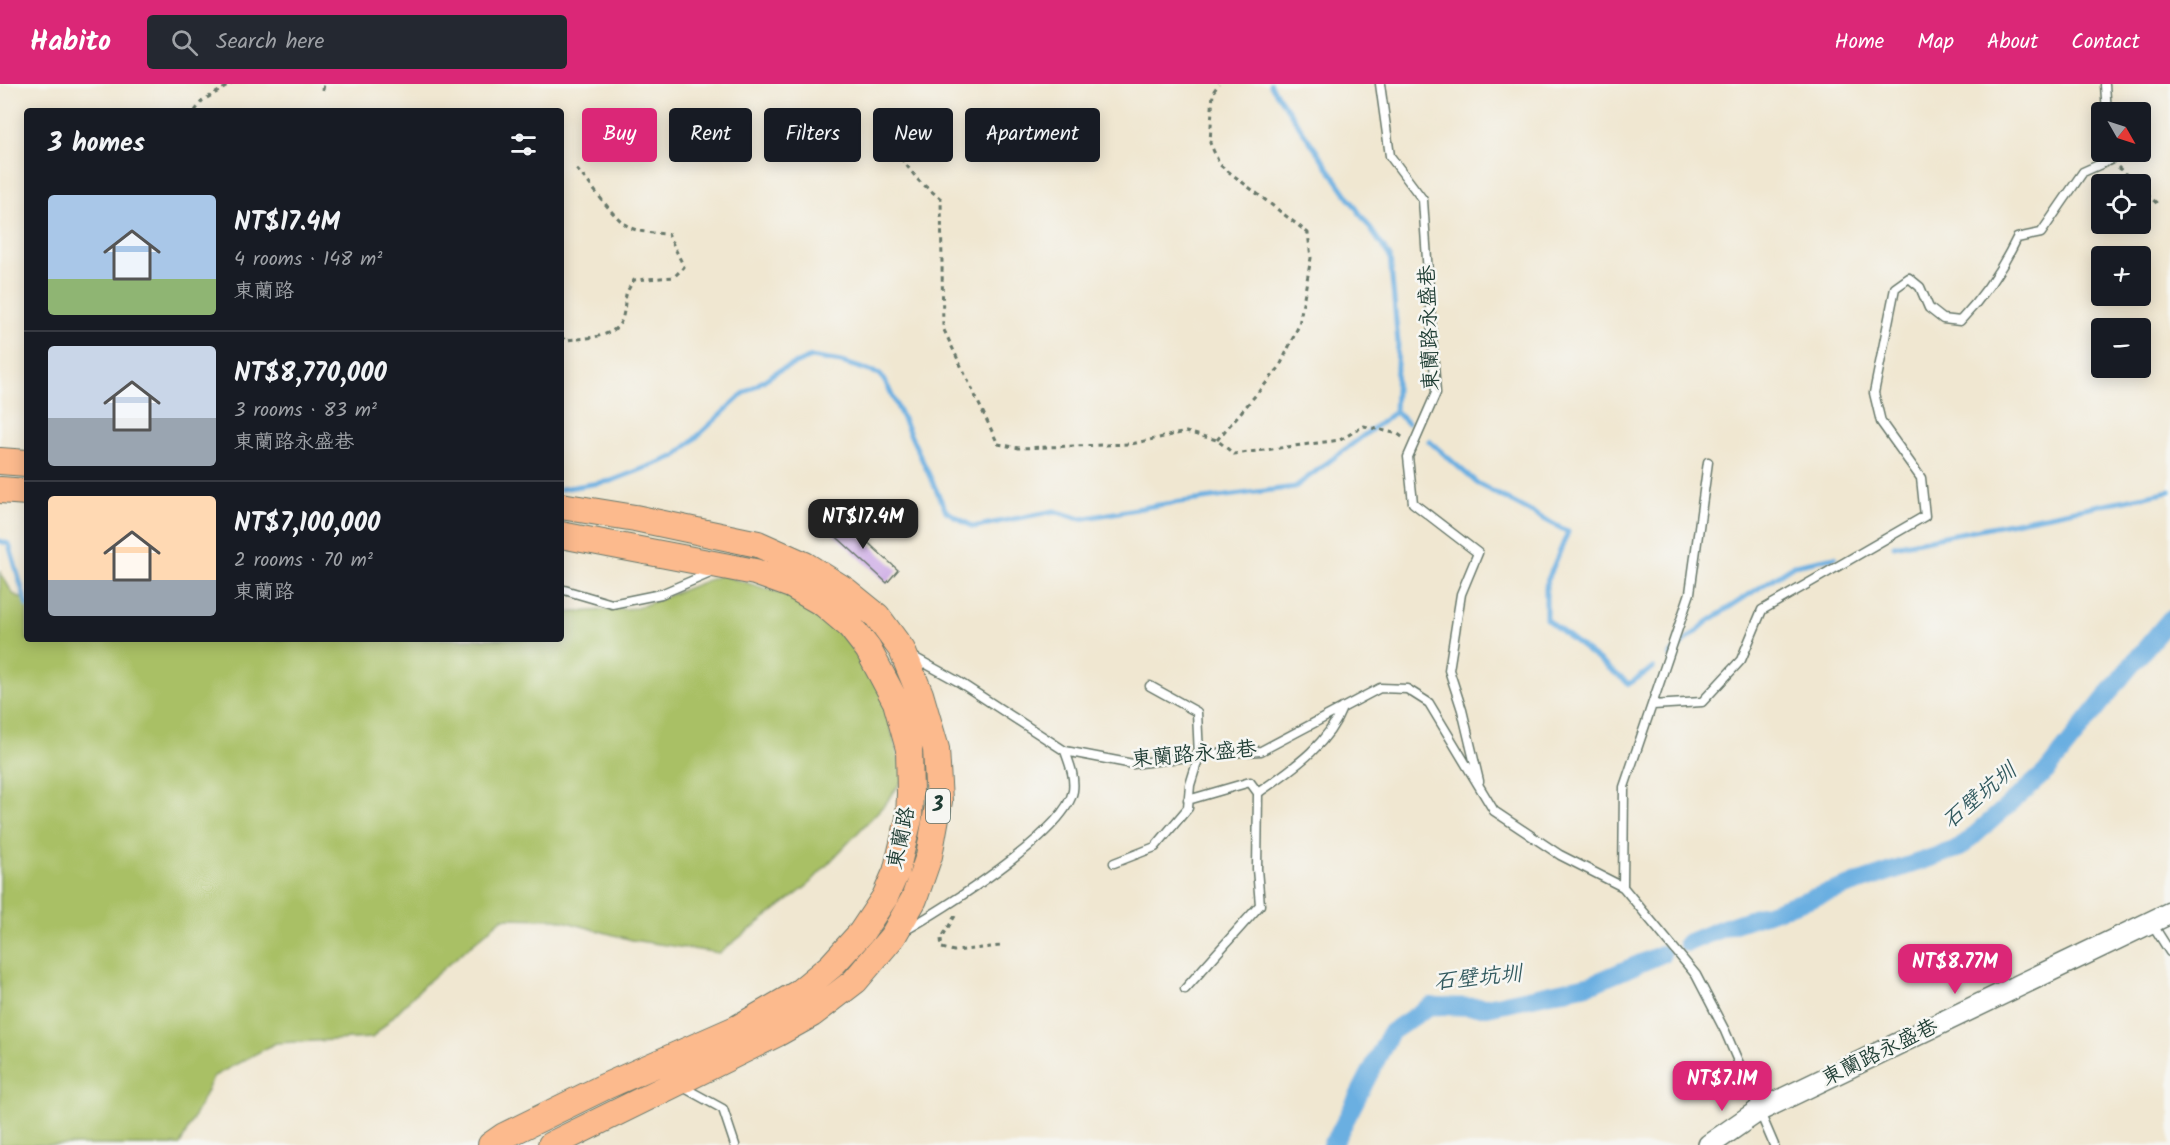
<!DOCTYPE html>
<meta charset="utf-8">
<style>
:root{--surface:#171b24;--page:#242831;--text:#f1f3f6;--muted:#9ea1a6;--line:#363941;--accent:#db2777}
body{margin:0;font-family:Kalam,"LXGW WenKai TC",sans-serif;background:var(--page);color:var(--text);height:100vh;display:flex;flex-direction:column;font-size:22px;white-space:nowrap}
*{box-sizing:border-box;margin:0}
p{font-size:20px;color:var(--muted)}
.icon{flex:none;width:33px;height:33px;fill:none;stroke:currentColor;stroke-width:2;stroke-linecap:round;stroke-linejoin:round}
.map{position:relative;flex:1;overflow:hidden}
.sheet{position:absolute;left:24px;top:24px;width:540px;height:534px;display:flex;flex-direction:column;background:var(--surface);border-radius:6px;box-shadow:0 3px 15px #0003}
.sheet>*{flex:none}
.top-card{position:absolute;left:582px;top:24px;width:570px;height:54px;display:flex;gap:12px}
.needle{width:39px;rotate:129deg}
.controls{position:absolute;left:2091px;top:18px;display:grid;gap:12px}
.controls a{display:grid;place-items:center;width:60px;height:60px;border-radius:6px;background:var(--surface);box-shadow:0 3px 15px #0003;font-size:30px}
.price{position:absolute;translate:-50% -51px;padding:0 14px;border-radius:12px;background:var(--accent);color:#fff;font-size:20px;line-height:39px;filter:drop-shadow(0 2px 3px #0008)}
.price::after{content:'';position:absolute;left:50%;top:36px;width:18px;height:14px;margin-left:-9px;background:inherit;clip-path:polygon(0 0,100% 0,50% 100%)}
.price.on{background:#222;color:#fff}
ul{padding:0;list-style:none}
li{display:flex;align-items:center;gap:18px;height:150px;padding:0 24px}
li+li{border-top:2px solid var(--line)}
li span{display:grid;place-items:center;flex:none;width:168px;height:120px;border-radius:6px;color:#555}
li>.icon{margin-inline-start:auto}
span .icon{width:72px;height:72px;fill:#fffc;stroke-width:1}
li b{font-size:26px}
h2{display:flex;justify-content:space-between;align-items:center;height:72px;padding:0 24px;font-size:26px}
.chip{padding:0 21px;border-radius:6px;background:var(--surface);box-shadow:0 3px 15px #0003;font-size:21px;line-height:54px}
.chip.on{background:var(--accent);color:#fff}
header{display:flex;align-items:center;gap:36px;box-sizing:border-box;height:84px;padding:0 30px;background:var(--accent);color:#fff}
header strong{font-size:28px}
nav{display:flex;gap:33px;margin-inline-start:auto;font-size:21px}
.search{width:420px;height:54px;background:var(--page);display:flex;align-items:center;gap:15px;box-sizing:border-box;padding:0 21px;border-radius:6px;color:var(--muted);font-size:22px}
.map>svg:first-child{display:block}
</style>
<header>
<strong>Habito</strong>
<div class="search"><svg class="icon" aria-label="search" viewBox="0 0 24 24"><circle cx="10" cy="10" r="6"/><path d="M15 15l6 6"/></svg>Search here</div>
<nav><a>Home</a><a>Map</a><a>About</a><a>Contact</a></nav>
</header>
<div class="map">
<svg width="2170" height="1061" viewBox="0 0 2170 1061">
<rect width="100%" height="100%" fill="#f6f6f2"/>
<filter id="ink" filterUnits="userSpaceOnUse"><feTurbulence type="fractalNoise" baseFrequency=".0167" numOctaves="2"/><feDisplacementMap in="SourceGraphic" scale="12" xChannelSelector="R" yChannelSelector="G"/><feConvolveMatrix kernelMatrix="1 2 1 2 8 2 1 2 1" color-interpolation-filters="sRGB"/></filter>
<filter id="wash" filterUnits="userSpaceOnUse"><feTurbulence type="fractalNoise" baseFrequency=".008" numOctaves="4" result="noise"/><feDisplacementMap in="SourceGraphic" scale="24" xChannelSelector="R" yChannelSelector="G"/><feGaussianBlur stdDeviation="1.35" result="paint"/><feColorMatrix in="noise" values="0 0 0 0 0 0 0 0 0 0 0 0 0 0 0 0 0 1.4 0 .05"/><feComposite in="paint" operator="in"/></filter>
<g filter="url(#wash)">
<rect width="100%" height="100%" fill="#f0e7d1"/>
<path fill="#a9c065" stroke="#647e4c" stroke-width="1.5" d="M0,488L13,510L27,517V555H561V529L637,524L721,491L810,518L845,554L878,595L904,694L886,719L806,803L719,869L632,856L556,835L503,834L424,901L372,954L276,959L214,992L180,1061H0Z"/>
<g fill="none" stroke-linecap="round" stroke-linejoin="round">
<path stroke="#6bafe1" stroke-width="5" d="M1270,0L1390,173L1398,259L1395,328L1408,339
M1429,357L1477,399L1568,448L1546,500V535L1629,600L1653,584
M561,405L611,397L676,372L743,310L778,287L811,273L841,278L880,290L888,303L946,427L973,443L1054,427L1081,435L1158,421L1295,403L1395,328
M0,457L9,460L27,522
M1894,462L2170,407
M1670,571L1707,538L1794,481L1835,473"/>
<path stroke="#6bafe1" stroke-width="18" d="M1687,859L1723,844L1960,764L2048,686L2124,590L2170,535
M1331,1061L1337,1053L1391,948L1430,922L1487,923L1592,900L1662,870"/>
</g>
<g id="blocks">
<path fill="#c69ee4" d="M839,432L898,486L887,499L828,445Z"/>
</g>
</g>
<g filter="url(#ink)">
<use href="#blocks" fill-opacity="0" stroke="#68786b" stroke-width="1.5"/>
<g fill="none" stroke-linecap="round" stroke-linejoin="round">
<g stroke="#68786b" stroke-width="11">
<path id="service" d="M1380,0L1390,72L1423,116L1436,309L1408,373L1413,419L1478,469L1461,510L1449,586L1462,626L1479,697
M2105,1L2107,28
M561,505L612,520L661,510L715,487
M910,571L959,598L1065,667L1133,680L1211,670L1261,667L1380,604L1407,605L1429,619L1494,727L1560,771L1623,803L1696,891L1725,947L1774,1061
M1653,621L1702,618L1741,576L1762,526L1925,432L1921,394L1881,338L1874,309L1895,204L1909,194L1920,203L1929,224L1943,235L1960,237C1984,212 2002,185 2017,154L2041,149L2083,88L2110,76V68
M1188,716L1250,698L1258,709C1290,686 1327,663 1342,624
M1114,779L1155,763L1188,724L1190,701L1199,672L1197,628L1150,602
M1623,803L1624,703L1690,509L1708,378
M2151,838L2170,868
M904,847C942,826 1065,749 1073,707C1075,693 1070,681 1065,667
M1185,905L1260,821L1257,785L1258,709
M681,1002L723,1025L735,1061"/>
</g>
<g stroke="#68786b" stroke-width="24">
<path id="tertiary" d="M1709,1061L1758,1027L2170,829"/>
</g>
<g stroke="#68786b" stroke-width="28">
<path id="primary" d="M0,377L27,379
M0,406L27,408
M491,1061L504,1052L604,1003L738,944L797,910L831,882L861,849L885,813L896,788L909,735L910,709L909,665L896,618L868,565L850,542L824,520L791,501L755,488L561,451
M551,1061L778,949L812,930L855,897L893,852L914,815L929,772L939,717L936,665L920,610L902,566L877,532L845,506L805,481L758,460L635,434L561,422"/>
</g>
<path stroke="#68786b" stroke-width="3" stroke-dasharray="4.5 4.5" stroke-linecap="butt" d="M323,6L324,0
M195,27L202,17L231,0
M884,53L919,97L941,115L943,244L998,360L1019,364L1131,360L1186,348L1217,356L1234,370L1340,356L1364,342L1398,350L1405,355
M2118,83L2137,100
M2140,104L2160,122
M561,253L565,256C584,254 618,255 623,232C627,214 622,214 634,196L674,193L684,183L668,150C654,149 637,149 626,141C608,128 592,100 575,84
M1217,356L1279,284L1299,241L1311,174L1308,149L1220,81L1210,59L1213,8L1219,0
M955,832L941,855L942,864L954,867L1001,862"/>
<use href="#service" stroke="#fff" stroke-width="8"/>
<use href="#tertiary" stroke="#fff" stroke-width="21"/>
<use href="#primary" stroke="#fcba8d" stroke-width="26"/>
</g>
</g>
<g text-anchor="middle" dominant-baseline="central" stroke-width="5" stroke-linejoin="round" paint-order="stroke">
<rect fill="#f6f6f2" stroke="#60746d" stroke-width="1.5" x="926" y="705" width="24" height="34" rx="4.5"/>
<g font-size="20" font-weight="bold" fill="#1f3d34">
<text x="938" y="722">3</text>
</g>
<g font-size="21" fill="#1f3d34" stroke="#f6f6f2">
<text transform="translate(1430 244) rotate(-92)">東蘭路永盛巷</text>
<text transform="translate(1194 671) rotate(-5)">東蘭路永盛巷</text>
<text transform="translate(902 754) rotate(-78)">東蘭路</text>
<text transform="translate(1880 969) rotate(-26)">東蘭路永盛巷</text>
</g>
<g font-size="22" font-style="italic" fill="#325a5f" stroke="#f6f6f2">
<text transform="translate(1980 713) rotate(-40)">石壁坑圳</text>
<text transform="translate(1478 895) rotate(-6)">石壁坑圳</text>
</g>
</g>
</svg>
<div class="controls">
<a><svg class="needle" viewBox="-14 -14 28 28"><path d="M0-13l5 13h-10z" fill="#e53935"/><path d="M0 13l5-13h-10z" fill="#9ea1a6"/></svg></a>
<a><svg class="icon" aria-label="locate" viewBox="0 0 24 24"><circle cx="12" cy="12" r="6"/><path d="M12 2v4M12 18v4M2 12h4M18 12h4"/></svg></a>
<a>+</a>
<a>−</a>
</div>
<b class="price on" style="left:863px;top:466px">NT$17.4M</b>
<b class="price" style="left:1955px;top:911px">NT$8.77M</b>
<b class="price" style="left:1722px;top:1028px">NT$7.1M</b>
<div class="top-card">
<a class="chip on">Buy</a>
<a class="chip">Rent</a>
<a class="chip">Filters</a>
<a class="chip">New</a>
<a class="chip">Apartment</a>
</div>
<section class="sheet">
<h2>3 homes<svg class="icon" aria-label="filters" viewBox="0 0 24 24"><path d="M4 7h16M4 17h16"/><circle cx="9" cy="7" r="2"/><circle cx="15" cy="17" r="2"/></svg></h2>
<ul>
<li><span style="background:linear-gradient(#a9c7e8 70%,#8fb573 0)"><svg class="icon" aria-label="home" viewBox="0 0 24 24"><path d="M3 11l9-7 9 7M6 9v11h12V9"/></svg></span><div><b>NT$17.4M</b><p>4 rooms · 148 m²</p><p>東蘭路</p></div></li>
<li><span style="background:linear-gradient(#c9d6e8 60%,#9aa5b1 0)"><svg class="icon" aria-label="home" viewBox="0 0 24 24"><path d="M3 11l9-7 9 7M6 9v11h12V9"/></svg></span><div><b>NT$8,770,000</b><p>3 rooms · 83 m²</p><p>東蘭路永盛巷</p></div></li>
<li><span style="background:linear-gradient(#ffd9b3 70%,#9aa5b1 0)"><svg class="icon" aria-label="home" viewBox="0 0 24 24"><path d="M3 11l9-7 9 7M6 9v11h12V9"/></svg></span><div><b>NT$7,100,000</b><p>2 rooms · 70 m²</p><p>東蘭路</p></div></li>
</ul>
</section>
</div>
